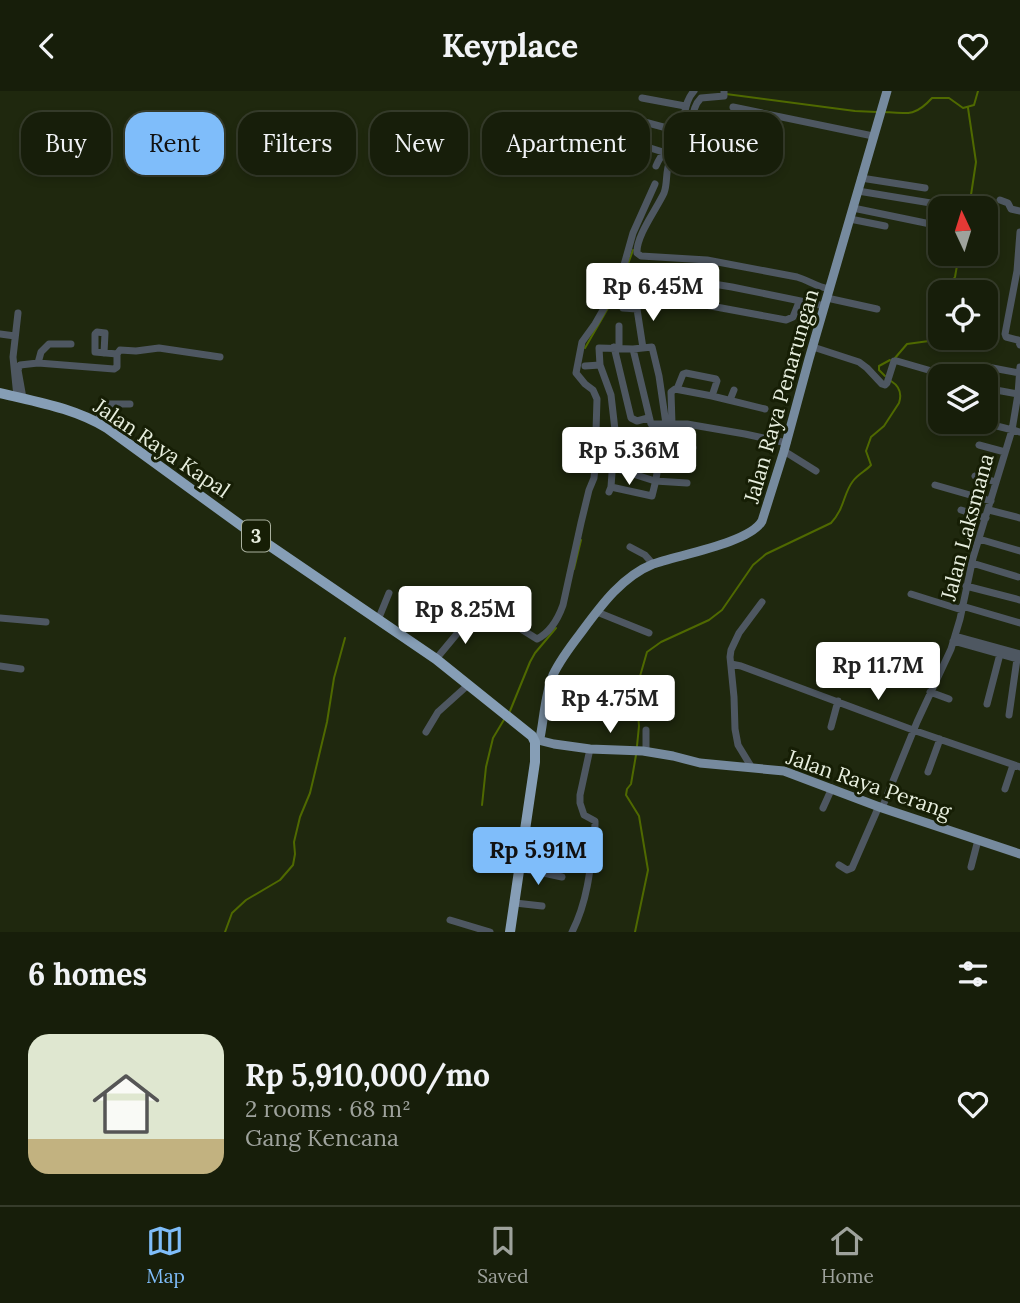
<!DOCTYPE html>
<meta charset="utf-8">
<style>
:root{--surface:#171e0a;--page:#242b18;--text:#f1f3f6;--muted:#9ea29c;--line:#363c2b;--accent:#7fbdfa}
body{margin:0;font-family:Lora,serif;background:var(--page);color:var(--text);height:100vh;display:flex;flex-direction:column;font-size:26px;white-space:nowrap}
*{box-sizing:border-box;margin:0}
p{font-size:23px;color:var(--muted)}
.icon{flex:none;width:38px;height:38px;fill:none;stroke:currentColor;stroke-width:2;stroke-linecap:round;stroke-linejoin:round}
.map{position:relative;height:841px;overflow:hidden}
.sheet{display:flex;flex-direction:column;background:var(--surface);flex:1}
.sheet>*{flex:none}
.top-card{position:absolute;left:21px;top:21px;width:978px;height:63px;display:flex;gap:14px}
.needle{width:46px;rotate:356deg}
.tools{position:absolute;left:928px;top:105px;display:grid;gap:14px}
.tools a{display:grid;place-items:center;width:70px;height:70px;border-radius:14px;background:var(--surface);box-shadow:0 4px 10px #0003,0 0 0 2px var(--line);font-size:35px}
.price{position:absolute;translate:-50% -60px;padding:0 16px;border-radius:7px;background:#fff;color:#222;font-size:23px;line-height:46px;filter:drop-shadow(0 2px 4px #0008)}
.price::after{content:'';position:absolute;left:50%;top:42px;width:21px;height:16px;margin-left:-10px;background:inherit;clip-path:polygon(0 0,100% 0,50% 100%)}
.price.selected{background:var(--accent);color:#111}
ul{padding:0;list-style:none}
li{display:flex;align-items:center;gap:21px;height:175px;padding:0 28px}
li+li{border-top:2px solid var(--line)}
li span{display:grid;place-items:center;flex:none;width:196px;height:140px;border-radius:21px;color:#555}
li>.icon{margin-inline-start:auto}
span .icon{width:84px;height:84px;fill:#fffc;stroke-width:1}
li b{font-size:30px}
h2{display:flex;justify-content:space-between;align-items:center;height:84px;padding:0 28px;font-size:30px}
.tag{padding:0 24px;border-radius:21px;background:var(--surface);box-shadow:0 4px 10px #0003,0 0 0 2px var(--line);font-size:24px;line-height:63px}
.tag.selected{background:var(--accent);color:#111}
header{display:flex;justify-content:space-between;align-items:center;height:91px;padding:0 28px;background:var(--surface);font-size:32px;font-weight:800}
.menu{display:flex;justify-content:space-around;align-items:center;height:98px;border-top:2px solid var(--line);background:var(--surface);font-size:19px;color:var(--muted)}
.menu a{display:grid;justify-items:center;gap:4px}
.menu .selected{color:var(--accent)}
.map>svg:first-child{display:block}
</style>
<header><svg class="icon" aria-label="back" viewBox="0 0 24 24"><path d="M15 5l-7 7 7 7"/></svg>Keyplace<svg class="icon" aria-label="heart" viewBox="0 0 24 24"><path d="M12 20l-8-8c-3-5 5-10 8-4 3-6 11-1 8 4z"/></svg></header>
<div class="map">
<svg width="1020" height="841" viewBox="0 0 1020 841">
<rect width="100%" height="100%" fill="#1f280e"/>
<g fill="none" stroke-linecap="round" stroke-linejoin="round">
<path stroke="#4f6900" stroke-width="2" d="M726,3L855,20L877,21
M968,17L976,71L969,117
M885,21C908,23 916,25 932,7H949L963,17L974,14L978,0
M628,173L633,159
M943,201L955,186L959,163
M933,229L934,224L940,211
M585,257L615,205
M895,267L907,253L929,250L935,239
M885,285L879,279V275L890,269
M574,478L581,449
M510,620L530,571L535,562L556,537
M637,655L639,635L636,599L647,561L661,551L709,529L722,519L753,474L766,463L831,432C845,417 843,403 853,390C858,383 866,380 871,374L866,360L871,346L884,335L899,312C902,303 899,295 891,290
M482,714L486,676L493,647L505,627
M225,841L232,822L246,809L280,789L293,774L295,763L294,751L300,726L310,702L327,631L334,587L345,547
M635,841L648,779L639,725L626,704L627,698L631,693L636,664"/>
<path stroke="#4e5761" stroke-width="7" d="M724,0V5L701,7C690,18 695,30 689,43C684,52 675,60 670,70C665,80 668,92 664,102C656,119 636,145 637,162L641,165L707,169L797,186C810,190 816,196 830,198
M642,7L685,15
M733,16L873,45
M637,29L678,40
M628,50L663,61
M656,75C662,60 674,49 680,37C686,24 684,11 694,0
M861,87L925,97
M858,100L955,116
M1000,109L1008,112L1011,118L1020,120
M853,117L940,135
M850,128L885,135
M1020,141L1017,180L1005,243L1006,246L1018,249L1020,254
M664,185L732,196L825,215
M827,207L877,218
M638,209L637,218L643,257
M700,213L786,229L793,226L799,211
M623,217L637,218
M619,235V257
M0,243L15,245
M614,256L631,327L637,330L648,327
M813,256L859,271L867,277L882,293L885,294L887,292L894,270H897L942,283
M633,258L651,333H687L745,343L787,352
M104,262L105,242L97,241L95,243V261L117,263L120,259L136,260L159,257L220,266
M38,272L41,261L49,253H71
M585,275L600,274
M982,275L1019,282
M985,297L1018,303
M677,298L683,283L686,282L716,288L717,290L712,305
M17,306L13,266L18,222
M23,307L18,279L20,274L38,272L114,278L117,276V263
M730,309L734,299
M97,331L106,313H130
M981,331L1020,341
M666,333L659,285L652,256L633,258L599,257L600,274L611,304L615,339L659,351L693,357
M672,333L671,301L675,298L712,305L765,318
M979,354L1005,361
M613,359L658,370L692,375
M784,360L816,380
M611,376L655,390L687,392
M975,385L996,391
M935,394L991,410
M611,396L652,405C658,383 662,356 657,333
M609,401L611,396L615,339
M961,419L986,427
M989,419L1020,427
M979,448L1020,460
M630,456L645,464L653,473
M972,472L1018,486
M966,495L1020,509
M911,503L962,519
M962,515L1020,532
M597,521L649,542
M0,527L46,531
M378,529L389,502
M955,545L1020,563
M953,550L1017,568L1009,624
M436,568L475,521H481L500,532L521,538L537,548C551,541 558,528 563,514L581,432L589,399L594,387L595,377L594,366L596,340L597,308L593,299L585,293L576,282L582,251L595,233L615,198L622,181L633,142L655,93
M731,573L741,575L913,639L1020,676
M0,575L21,578
M930,601L949,608
M987,613L1000,563
M831,636L838,610
M426,641L438,621L468,594
M646,661V639
M752,677L738,654L735,638L734,606L730,566L731,559L739,542L762,511
M928,681L940,648
M1005,698L1013,674
M823,717L832,697
M882,717L917,631L951,558L960,528L973,467L1012,339L1018,303L1020,276
M525,739L555,744
M493,760L522,766
M839,774L847,779L852,777L879,715
M971,776L978,749
M520,777L562,786
M515,812L542,815
M450,829L490,841
M572,841C589,808 591,771 595,734V730L584,724L580,712V704L590,658"/>
<path stroke="#768a9e" stroke-width="9" d="M538,649L554,653L590,658L643,660L673,665L700,672L784,680L882,717L1020,763
M535,651L540,647C544,627 545,603 553,584C560,569 570,556 580,543C600,516 621,486 653,473C678,464 750,452 762,430L784,360L809,268L887,0"/>
<path stroke="#869eb6" stroke-width="10" d="M0,302C37,311 74,317 107,337L257,446L436,568L532,645L535,651V671L510,841"/>
</g>
<g text-anchor="middle" dominant-baseline="central" stroke-width="6" stroke-linejoin="round" paint-order="stroke">
<rect fill="#161e05" stroke="#a9b09e" stroke-width="2" x="242" y="429.5" width="28" height="31" rx="5"/>
<g font-size="19" font-weight="bold" fill="#e8efdf">
<text x="256" y="445">3</text>
</g>
<g font-size="21" fill="#e8efdf" stroke="#161e05">
<text transform="translate(781 305) rotate(-74)">Jalan Raya Penarungan</text>
<text transform="translate(162 357) rotate(34)">Jalan Raya Kapal</text>
<text transform="translate(967 436) rotate(-75)">Jalan Laksmana</text>
<text transform="translate(869 693) rotate(19)">Jalan Raya Perang</text>
</g>
</g>
</svg>
<div class="tools">
<a><svg class="needle" viewBox="-14 -14 28 28"><path d="M0-13l5 13h-10z" fill="#e53935"/><path d="M0 13l5-13h-10z" fill="#9ea29c"/></svg></a>
<a><svg class="icon" aria-label="locate" viewBox="0 0 24 24"><circle cx="12" cy="12" r="6"/><path d="M12 2v4M12 18v4M2 12h4M18 12h4"/></svg></a>
<a><svg class="icon" aria-label="layers" viewBox="0 0 24 24"><path d="M12 4l9 5-9 5-9-5zM3 14l9 5 9-5"/></svg></a>
</div>
<b class="price" style="left:653px;top:232px">Rp 6.45M</b>
<b class="price" style="left:629px;top:396px">Rp 5.36M</b>
<b class="price" style="left:465px;top:555px">Rp 8.25M</b>
<b class="price" style="left:878px;top:611px">Rp 11.7M</b>
<b class="price" style="left:610px;top:644px">Rp 4.75M</b>
<b class="price selected" style="left:538px;top:796px">Rp 5.91M</b>
<div class="top-card">
<a class="tag">Buy</a>
<a class="tag selected">Rent</a>
<a class="tag">Filters</a>
<a class="tag">New</a>
<a class="tag">Apartment</a>
<a class="tag">House</a>
</div>
</div>
<section class="sheet">
<h2>6 homes<svg class="icon" aria-label="filters" viewBox="0 0 24 24"><path d="M4 7h16M4 17h16"/><circle cx="9" cy="7" r="2"/><circle cx="15" cy="17" r="2"/></svg></h2>
<ul>
<li><span style="background:linear-gradient(#dfe7d0 75%,#c2b280 0)"><svg class="icon" aria-label="home" viewBox="0 0 24 24"><path d="M3 11l9-7 9 7M6 9v11h12V9"/></svg></span><div><b>Rp 5,910,000/mo</b><p>2 rooms · 68 m²</p><p>Gang Kencana</p></div><svg class="icon" aria-label="heart" viewBox="0 0 24 24"><path d="M12 20l-8-8c-3-5 5-10 8-4 3-6 11-1 8 4z"/></svg></li>
</ul>
</section>
<nav class="menu">
<a class="selected"><svg class="icon" aria-label="map" viewBox="0 0 24 24"><path d="M3 6l6-2 6 2 6-2v14l-6 2-6-2-6 2zM9 4v14M15 6v14"/></svg>Map</a>
<a><svg class="icon" aria-label="saved" viewBox="0 0 24 24"><path d="M7 4h10v16l-5-4-5 4z"/></svg>Saved</a>
<a><svg class="icon" aria-label="home" viewBox="0 0 24 24"><path d="M3 11l9-7 9 7M6 9v11h12V9"/></svg>Home</a>
</nav>
